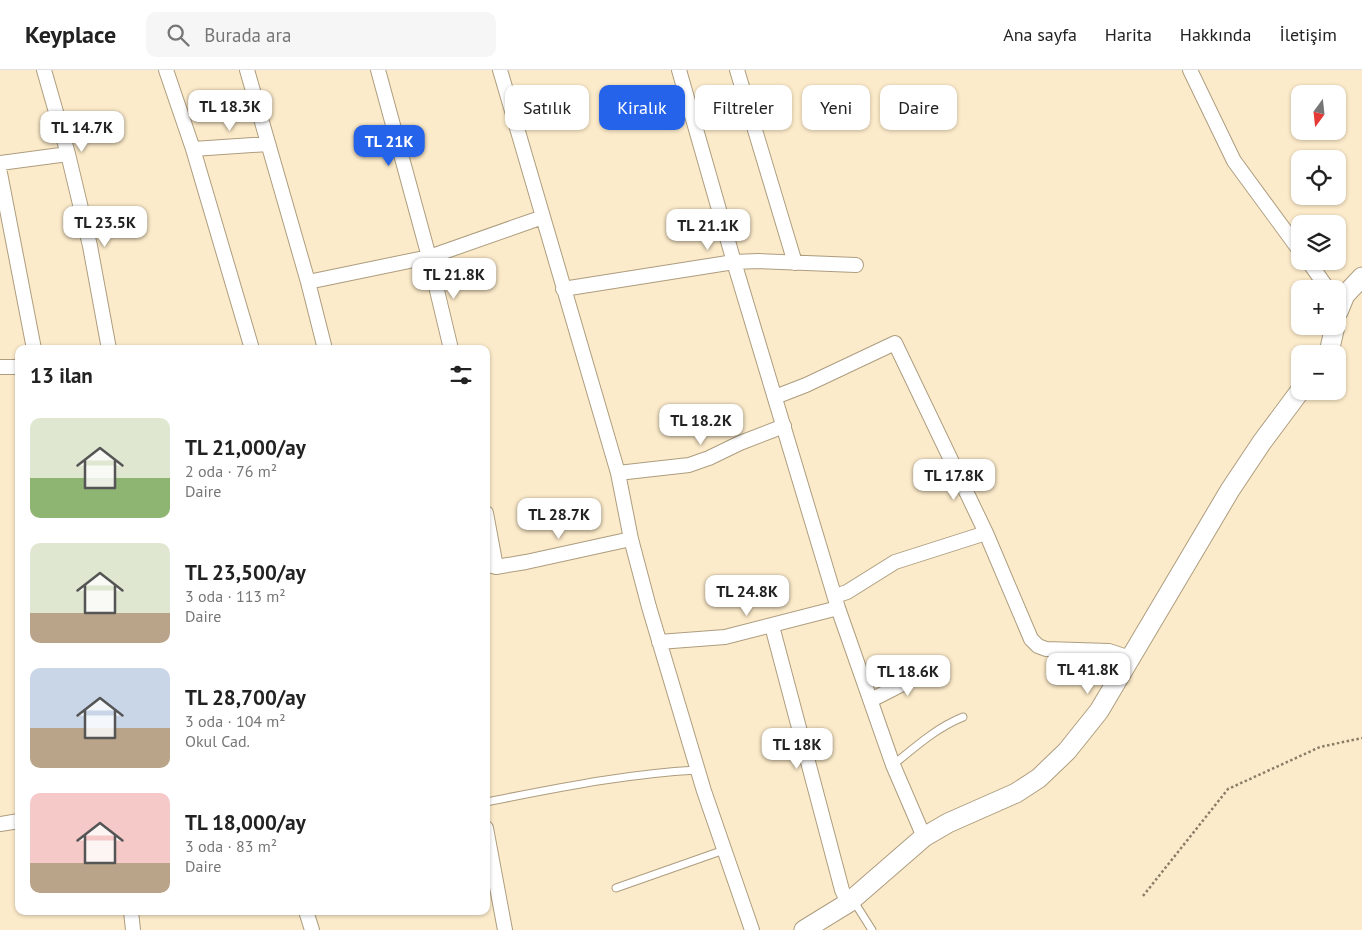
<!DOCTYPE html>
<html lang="tr">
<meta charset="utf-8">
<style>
:root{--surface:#fff;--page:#f6f6f6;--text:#222;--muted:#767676;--line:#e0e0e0;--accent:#2563eb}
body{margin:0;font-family:"PT Sans",sans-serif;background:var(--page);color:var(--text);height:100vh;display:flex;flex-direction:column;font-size:19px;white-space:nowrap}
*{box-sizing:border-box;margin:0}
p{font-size:16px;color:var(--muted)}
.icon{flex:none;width:28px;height:28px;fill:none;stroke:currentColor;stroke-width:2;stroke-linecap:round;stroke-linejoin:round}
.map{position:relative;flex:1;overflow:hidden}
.drawer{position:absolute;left:15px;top:275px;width:475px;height:570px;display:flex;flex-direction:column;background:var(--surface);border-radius:10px;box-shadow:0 1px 4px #0004}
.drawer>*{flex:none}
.hud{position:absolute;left:505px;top:15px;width:475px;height:45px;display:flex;gap:10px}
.needle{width:32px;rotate:195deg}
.tools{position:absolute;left:1291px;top:15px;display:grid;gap:10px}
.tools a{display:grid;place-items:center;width:55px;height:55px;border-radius:10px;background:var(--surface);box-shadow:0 1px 4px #0004;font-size:25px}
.price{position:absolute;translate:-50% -42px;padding:0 11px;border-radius:10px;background:#fff;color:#222;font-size:16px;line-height:32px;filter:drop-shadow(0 1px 2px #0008)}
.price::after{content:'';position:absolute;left:50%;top:30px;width:15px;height:11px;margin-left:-8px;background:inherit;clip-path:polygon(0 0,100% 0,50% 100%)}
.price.on{background:var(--accent);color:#fff}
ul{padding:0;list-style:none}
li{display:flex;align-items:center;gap:15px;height:125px;padding:0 15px}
li span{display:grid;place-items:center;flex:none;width:140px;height:100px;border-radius:10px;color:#555}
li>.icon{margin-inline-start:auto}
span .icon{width:60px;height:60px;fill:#fffc;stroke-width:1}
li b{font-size:21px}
h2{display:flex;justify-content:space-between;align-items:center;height:60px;padding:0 15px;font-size:21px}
.chip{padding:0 18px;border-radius:10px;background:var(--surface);box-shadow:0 1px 4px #0004;font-size:18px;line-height:45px}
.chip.on{background:var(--accent);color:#fff}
header{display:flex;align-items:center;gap:30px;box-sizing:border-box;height:70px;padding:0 25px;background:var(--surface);border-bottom:1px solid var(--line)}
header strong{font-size:24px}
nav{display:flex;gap:28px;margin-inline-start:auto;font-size:18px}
.search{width:350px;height:45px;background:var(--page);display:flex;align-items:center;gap:12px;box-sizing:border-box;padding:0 18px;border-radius:10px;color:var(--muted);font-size:19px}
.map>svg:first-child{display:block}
</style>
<header>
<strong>Keyplace</strong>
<div class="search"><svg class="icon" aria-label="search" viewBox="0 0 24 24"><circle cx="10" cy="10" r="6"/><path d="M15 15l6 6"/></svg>Burada ara</div>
<nav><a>Ana sayfa</a><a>Harita</a><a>Hakkında</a><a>İletişim</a></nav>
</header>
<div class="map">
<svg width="1362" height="860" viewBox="0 0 1362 860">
<rect width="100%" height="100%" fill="#fcebca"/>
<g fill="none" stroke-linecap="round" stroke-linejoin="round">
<g stroke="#ad9d7f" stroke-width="9">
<path id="lane" d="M893,695C915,677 936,658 963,647
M486,732C558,718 624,704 697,700
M616,818L724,780
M853,830L872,860"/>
</g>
<g stroke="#ad9d7f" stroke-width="16">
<path id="street" d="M166,0L193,79L252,279
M247,0L308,212L325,279
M378,0L429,187L451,279
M500,0L618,403L631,469L649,537L704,721L752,860
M679,0L734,192L838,538L893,695L924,767
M737,0L795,193
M1190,0L1234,91L1300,181
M193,79L268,74
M68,84L90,176L109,279
M0,93L68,84L44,0
M0,103L34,279
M1308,191L1328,219
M308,212L429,187L543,147
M563,219L734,192L758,191L856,195
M0,297H19
M775,327L806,315L895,273L986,463L1031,569L1038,576L1046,579L1109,581L1130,588
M618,403L689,395L709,388L740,373L784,356
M486,443L496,497
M486,494L496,497L526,492L631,469
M835,526L847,522L895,492L986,463
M772,556L842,820L848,833
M659,572L725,567L838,538
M871,630L932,599
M0,754L19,751
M486,758L505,860
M131,841L133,860
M306,841L312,860"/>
</g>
<g stroke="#ad9d7f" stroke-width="21">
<path id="secondary" d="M1338,242L1345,225L1362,207
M1327,284L1330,278L1335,256
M804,860L848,833L924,767L948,753L1016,723L1039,708L1067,681L1099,641L1230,420L1262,372L1300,321"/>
</g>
<path stroke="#897d67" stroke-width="2.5" stroke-dasharray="2.5 2.5" stroke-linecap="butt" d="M1143,826L1228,719L1320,677L1362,668"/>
<use href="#lane" stroke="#fff" stroke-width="7"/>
<use href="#street" stroke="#fff" stroke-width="14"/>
<use href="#secondary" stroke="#fff" stroke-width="19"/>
</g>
</svg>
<div class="tools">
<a><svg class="needle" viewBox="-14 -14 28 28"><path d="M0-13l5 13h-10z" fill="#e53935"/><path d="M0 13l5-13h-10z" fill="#767676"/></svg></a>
<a><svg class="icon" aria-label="locate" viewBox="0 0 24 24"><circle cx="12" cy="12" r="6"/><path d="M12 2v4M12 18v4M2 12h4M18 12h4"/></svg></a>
<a><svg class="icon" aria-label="layers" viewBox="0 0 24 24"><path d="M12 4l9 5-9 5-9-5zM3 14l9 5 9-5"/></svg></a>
<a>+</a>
<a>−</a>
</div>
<b class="price" style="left:230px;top:62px">TL 18.3K</b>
<b class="price" style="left:82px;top:83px">TL 14.7K</b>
<b class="price on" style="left:389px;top:97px">TL 21K</b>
<b class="price" style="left:105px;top:178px">TL 23.5K</b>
<b class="price" style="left:708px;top:181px">TL 21.1K</b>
<b class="price" style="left:454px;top:230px">TL 21.8K</b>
<b class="price" style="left:701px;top:376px">TL 18.2K</b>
<b class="price" style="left:954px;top:431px">TL 17.8K</b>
<b class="price" style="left:559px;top:470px">TL 28.7K</b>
<b class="price" style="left:747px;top:547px">TL 24.8K</b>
<b class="price" style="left:1088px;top:625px">TL 41.8K</b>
<b class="price" style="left:908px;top:627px">TL 18.6K</b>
<b class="price" style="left:797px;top:700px">TL 18K</b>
<div class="hud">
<a class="chip">Satılık</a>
<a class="chip on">Kiralık</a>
<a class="chip">Filtreler</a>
<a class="chip">Yeni</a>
<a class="chip">Daire</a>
</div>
<section class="drawer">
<h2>13 ilan<svg class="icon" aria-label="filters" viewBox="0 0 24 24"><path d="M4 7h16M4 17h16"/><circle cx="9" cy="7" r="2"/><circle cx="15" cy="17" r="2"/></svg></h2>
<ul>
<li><span style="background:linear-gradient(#dfe7d0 60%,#8fb573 0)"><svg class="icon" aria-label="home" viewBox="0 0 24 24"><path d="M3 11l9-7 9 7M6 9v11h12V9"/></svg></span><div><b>TL 21,000/ay</b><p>2 oda · 76 m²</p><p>Daire</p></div></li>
<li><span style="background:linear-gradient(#dfe7d0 70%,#b9a48a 0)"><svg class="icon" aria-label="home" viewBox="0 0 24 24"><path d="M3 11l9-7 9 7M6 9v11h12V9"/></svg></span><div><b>TL 23,500/ay</b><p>3 oda · 113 m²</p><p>Daire</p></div></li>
<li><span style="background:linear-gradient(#c9d6e8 60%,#b9a48a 0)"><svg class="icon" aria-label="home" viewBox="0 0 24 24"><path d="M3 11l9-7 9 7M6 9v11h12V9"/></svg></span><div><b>TL 28,700/ay</b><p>3 oda · 104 m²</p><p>Okul Cad.</p></div></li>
<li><span style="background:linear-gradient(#f6c9c9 70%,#b9a48a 0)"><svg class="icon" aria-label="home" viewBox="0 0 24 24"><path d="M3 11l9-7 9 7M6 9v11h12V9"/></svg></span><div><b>TL 18,000/ay</b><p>3 oda · 83 m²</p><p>Daire</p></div></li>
</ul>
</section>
</div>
